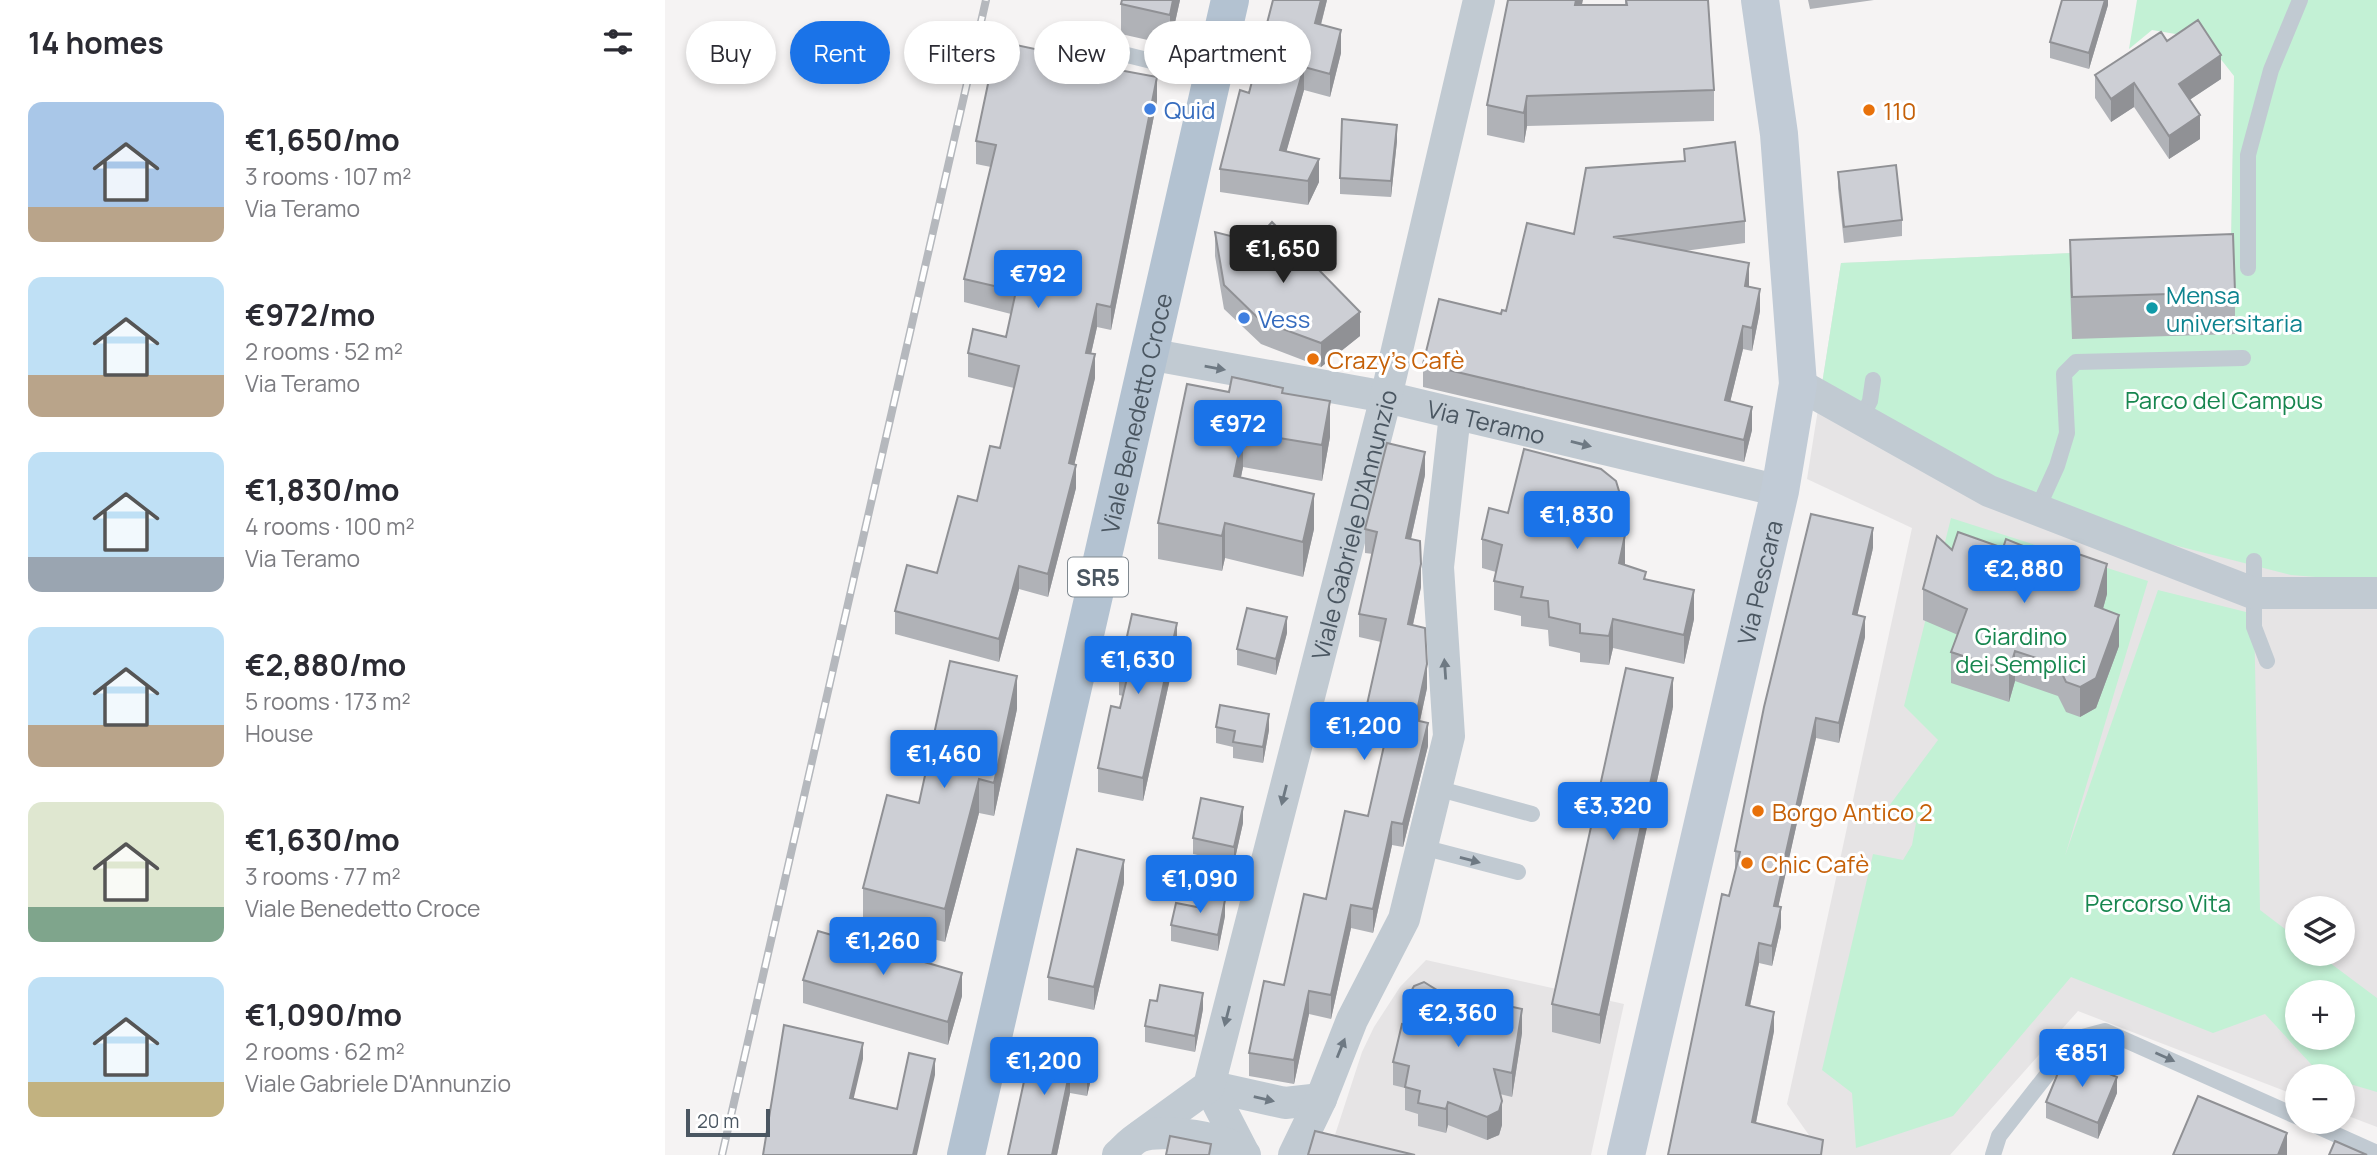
<!DOCTYPE html>
<meta charset="utf-8">
<style>
:root{--surface:#fff;--page:#f7f7f7;--text:#2b2b33;--muted:#7c7c81;--accent:#1a73e8}
body{margin:0;font-family:Manrope,sans-serif;background:var(--page);color:var(--text);height:100vh;display:flex;flex-direction:column;font-size:26px;white-space:nowrap}
*{box-sizing:border-box;margin:0}
p{font-size:23px;color:var(--muted)}
.icon{flex:none;width:38px;height:38px;fill:none;stroke:currentColor;stroke-width:2;stroke-linecap:round;stroke-linejoin:round}
.map{position:relative;flex:1;overflow:hidden}
.sheet{display:flex;flex-direction:column;background:var(--surface);width:665px}
.sheet>*{flex:none}
.banner{position:absolute;left:21px;top:21px;width:665px;height:63px;display:flex;gap:14px}
.controls{position:absolute;left:1620px;top:896px;display:grid;gap:14px}
.controls a{display:grid;place-items:center;width:70px;height:70px;border-radius:50%;background:var(--surface);box-shadow:0 4px 10px #0003;font-size:35px}
.scale{position:absolute;left:21px;bottom:18px;width:84px;box-sizing:border-box;padding-left:7px;border:4px solid #4a5661;border-top:0;font-size:19px;line-height:24px;white-space:nowrap;color:#4a5661;-webkit-text-stroke:5px #fff;paint-order:stroke}
.price{position:absolute;translate:-50% -60px;padding:0 16px;border-radius:7px;background:var(--accent);color:#fff;font-size:23px;line-height:46px;filter:drop-shadow(0 2px 4px #0008)}
.price::after{content:'';position:absolute;left:50%;top:42px;width:21px;height:16px;margin-left:-10px;background:inherit;clip-path:polygon(0 0,100% 0,50% 100%)}
.price.current{background:#222;color:#fff}
ul{padding:0;list-style:none}
li{display:flex;align-items:center;gap:21px;height:175px;padding:0 28px}
li span{display:grid;place-items:center;flex:none;width:196px;height:140px;border-radius:14px;color:#555}
li>.icon{margin-inline-start:auto}
span .icon{width:84px;height:84px;fill:#fffc;stroke-width:1}
li b{font-size:30px}
h2{display:flex;justify-content:space-between;align-items:center;height:84px;padding:0 28px;font-size:30px}
.pill{padding:0 24px;border-radius:32px;background:var(--surface);box-shadow:0 4px 10px #0003;font-size:24px;line-height:63px}
.pill.current{background:var(--accent);color:#fff}
main{display:flex;flex:1;min-height:0}
.map>svg:first-child{display:block}
</style>
<main>
<section class="sheet">
<h2>14 homes<svg class="icon" aria-label="filters" viewBox="0 0 24 24"><path d="M4 7h16M4 17h16"/><circle cx="9" cy="7" r="2"/><circle cx="15" cy="17" r="2"/></svg></h2>
<ul>
<li><span style="background:linear-gradient(#a9c7e8 75%,#b9a48a 0)"><svg class="icon" aria-label="home" viewBox="0 0 24 24"><path d="M3 11l9-7 9 7M6 9v11h12V9"/></svg></span><div><b>€1,650/mo</b><p>3 rooms · 107 m²</p><p>Via Teramo</p></div></li>
<li><span style="background:linear-gradient(#bfe0f5 70%,#b9a48a 0)"><svg class="icon" aria-label="home" viewBox="0 0 24 24"><path d="M3 11l9-7 9 7M6 9v11h12V9"/></svg></span><div><b>€972/mo</b><p>2 rooms · 52 m²</p><p>Via Teramo</p></div></li>
<li><span style="background:linear-gradient(#bfe0f5 75%,#9aa5b1 0)"><svg class="icon" aria-label="home" viewBox="0 0 24 24"><path d="M3 11l9-7 9 7M6 9v11h12V9"/></svg></span><div><b>€1,830/mo</b><p>4 rooms · 100 m²</p><p>Via Teramo</p></div></li>
<li><span style="background:linear-gradient(#bfe0f5 70%,#b9a48a 0)"><svg class="icon" aria-label="home" viewBox="0 0 24 24"><path d="M3 11l9-7 9 7M6 9v11h12V9"/></svg></span><div><b>€2,880/mo</b><p>5 rooms · 173 m²</p><p>House</p></div></li>
<li><span style="background:linear-gradient(#dfe7d0 75%,#7fa58c 0)"><svg class="icon" aria-label="home" viewBox="0 0 24 24"><path d="M3 11l9-7 9 7M6 9v11h12V9"/></svg></span><div><b>€1,630/mo</b><p>3 rooms · 77 m²</p><p>Viale Benedetto Croce</p></div></li>
<li><span style="background:linear-gradient(#bfe0f5 75%,#c2b280 0)"><svg class="icon" aria-label="home" viewBox="0 0 24 24"><path d="M3 11l9-7 9 7M6 9v11h12V9"/></svg></span><div><b>€1,090/mo</b><p>2 rooms · 62 m²</p><p>Viale Gabriele D'Annunzio</p></div></li>
</ul>
</section>
<div class="map">
<svg width="1712" height="1155" viewBox="0 0 1712 1155">
<rect width="100%" height="100%" fill="#f5f3f3"/>
<path fill="#e6e4e5" fill-rule="evenodd" d="M1571,0H1712V1127L1678,1114V1076H1633V1096L1413,1011L1285,1155H1158L1122,1104L1247,528L1142,479L1176,263L1566,246ZM1633,908H1678V954H1633ZM1633,992H1678V1038H1633Z
M761,960L959,1004L926,1155H729L668,1141L697,1052L709,1027L735,987Z"/>
<path fill="#c3f1d5" fill-rule="evenodd" d="M1472,0H1712V582L1626,575L1372,510L1157,384L1176,263L1566,246L1569,76L1540,39L1487,30L1464,49Z
M1286,518L1483,581L1400,856L1493,590L1589,614L1595,910L1633,939V954H1653L1712,998V1092L1678,1082V1076L1656,1075L1600,1014L1548,1033L1406,977L1288,1116L1191,1148L1187,1093L1157,1070L1208,854L1238,860L1247,845L1251,823L1224,806L1273,740L1239,706ZM1633,992H1678V1038H1633Z"/>
<g fill="none" stroke-linecap="round" stroke-linejoin="round">
<path stroke="#c1cad2" stroke-width="16" d="M450,52L547,76
M1583,268V155L1606,70L1635,0
M1196,419L1205,401L1208,380
M1372,510L1392,466L1402,433L1399,374L1411,362L1578,358
M1589,561V627L1602,661
M771,788L867,814
M757,847L853,872
M1643,1122L1712,1153
M1328,1155L1334,1136L1410,1039L1440,1031L1633,1117"/>
<g stroke="#c1cad2" stroke-width="32">
<path id="s1" d="M483,354L721,397L1115,491"/>
<path d="M1133,384L1324,491L1588,593H1712"/>
<path d="M544,1086L620,1103L656,1099"/>
<path d="M544,1086L578,1152"/>
<path id="s2" d="M475,1136L544,1086L721,397L814,0"/>
<path d="M453,1155C459,1150 466,1141 474,1137C495,1127 565,1138 580,1155"/>
<path d="M629,1155L656,1099L687,1020L739,919L784,736L773,567L790,414"/>
</g>
<path stroke="#c1cbd6" stroke-width="38" id="s3" d="M961,1155L1115,491L1133,384L1114,134L1095,0"/>
<path stroke="#b3c2d1" stroke-width="38" id="s4" d="M301,1155L565,0"/>
<g stroke="#b5b8bd" stroke-width="8">
<path id="rail" d="M57,1155L321,0"/>
</g>
<use href="#rail" stroke="#fff" stroke-width="5" stroke-dasharray="16" stroke-linecap="butt"/>
</g>
<path fill="#b0b2b7" d="M515,0L505,45L456,34V4Z
M662,0L656,25L676,53L665,97L639,90L621,152L654,182L643,205L555,192V169L584,93Z
M960,0H1043L1049,90V121L862,126L859,143L822,135V105L917,5H960Z
M1143,0H1209L1145,9Z
M1443,0V5L1424,69L1385,58V42Z
M1502,41L1556,79L1524,100L1535,139L1504,159L1469,107L1446,122L1430,98V75Z
M417,63L492,101L446,330L432,327L426,354L430,378L409,465L411,488L383,597L354,589L334,662L230,634V611L272,573L312,501L335,448L349,388L303,377V353L341,337L346,314L299,302V279L326,167L311,164V141Z
M732,141L726,197L675,194V178Z
M1019,149L1080,221V243L1019,251L1084,287L1095,311L1087,351L1078,349L1065,402L1087,430L1079,462L758,387V364L841,311L909,234L1019,161Z
M1173,172L1237,220V236L1179,243L1173,188Z
M550,232L695,336L656,367L596,344L559,309L550,256Z
M1405,240L1570,292V334L1407,339L1405,282Z
M564,392L618,393L665,437L657,481L578,467L576,477L649,529L638,577L560,558L557,571L493,559V523Z
M760,475L746,539L756,587L748,625L762,688L755,721L763,746L738,847L727,845L708,933L686,928L666,1019L644,1014L629,1084L584,1076V1053L619,985L703,816L721,737L701,733V709L716,642L694,637V614L708,554L700,553V529Z
M843,513L957,530L954,534L960,565L981,579L1029,619L1019,664L948,648L944,665L915,662V653L884,646L883,630L856,626V616L829,610V581L831,572L817,568V539Z
M1208,548L1192,615L1200,637L1174,743L1151,738L1113,907L1116,927L1107,966L1094,963L1085,1006L1109,1031L1091,1123L1158,1155H1003L1070,871V851Z
M1338,548L1442,594L1438,609L1454,646L1431,708L1415,717L1401,712L1393,696L1350,681L1344,702L1286,683V652L1293,635L1258,620V589L1287,550Z
M622,633L611,675L572,665V649Z
M512,647L478,801L433,792V768L455,708L458,696L454,695V672Z
M1008,707L935,1044L887,1032V1004Z
M352,709L329,816L314,813L280,942L198,922V888L254,803Z
M551,727L604,730L598,763L568,758V747L551,743Z
M578,823L569,863L528,854V838Z
M459,883L429,1010L383,1000V977Z
M560,916L553,951L506,941V925Z
M138,980L297,996L283,1045L138,1003Z
M772,990L857,1033L847,1097L835,1094L837,1125L834,1135L822,1140L783,1125L781,1133L753,1126V1114L740,1110V1088L728,1085V1062L745,1026L743,1021V997Z
M538,1009L530,1052L480,1042V1026Z
M368,1040L427,1075L422,1096L405,1093L392,1155H343Z
M1452,1093L1433,1139L1381,1118V1102Z"/>
<path fill="#909195" d="M508,0H515L505,45V15Z
M656,0H662L650,47V23Z
M911,0H918L910,36V5Z
M1440,0H1443V5L1424,69V53Z
M676,30V53L665,97V74Z
M1556,55V79L1514,107V84Z
M639,67V90L615,174V150Z
M492,77V101L446,330V307Z
M1469,83V107L1446,122V99Z
M862,96V126L859,143V113Z
M1535,115V139L1504,159V136Z
M732,125V141L726,197V181Z
M654,159V182L643,205V181Z
M1084,263V286L1080,308V286Z
M1095,289V311L1087,351V328Z
M432,304V327L421,376V353Z
M695,312V336L656,367V343Z
M1078,326V349L1060,423V400Z
M430,354V378L404,487V463Z
M665,401V437L657,481V445Z
M1087,407V430L1079,462V440Z
M578,432V467L569,511V476Z
M760,452V475L741,561V538Z
M411,465V488L383,597V574Z
M649,494V529L638,577V542Z
M957,501V530L936,558V529Z
M560,523V558L557,571V536Z
M1208,528V548L1188,634V614Z
M960,535V564L954,592V563Z
M756,564V587L743,647V624Z
M1442,564V594L1430,637V606Z
M354,566V589L334,662V639Z
M1029,590V619L1019,664V635Z
M1454,615V646L1431,708L1415,717V687Z
M622,617V633L611,675V659Z
M1200,617V637L1174,743V723Z
M948,619V648L944,665V636Z
M512,623V647L478,801V778Z
M1350,651V681L1344,702V671Z
M762,664V688L750,743V720Z
M352,676V709L329,816V783Z
M1008,678V707L935,1044V1015Z
M604,714V730L598,763V747Z
M1151,718V738L1109,926V906Z
M763,723V746L738,847V824Z
M314,779V813L280,942V909Z
M578,807V823L569,863V847Z
M727,822V845L708,933V909Z
M459,860V883L429,1010V987Z
M560,900V916L553,951V935Z
M686,905V928L666,1019V995Z
M1116,907V927L1107,966V946Z
M1094,943V963L1081,1025V1005Z
M297,973V996L283,1045V1022Z
M644,991V1014L629,1084V1060Z
M538,993V1009L530,1052V1036Z
M857,1009V1033L847,1097V1073Z
M1109,1012V1031L1087,1142V1122Z
M198,1043V1059L185,1114V1098Z
M427,1053V1075L422,1096V1074Z
M270,1059V1075L252,1155H248Z
M405,1070V1093L392,1155H387Z
M1452,1077V1093L1433,1139V1123Z
M837,1101V1125L834,1135L822,1140V1117Z
M783,1102V1125L781,1133V1109Z
M1622,1133V1155H1613Z"/>
<path fill="#cdcfd5" stroke="#909195" stroke-width="2" d="M457,0H508L505,15L456,4Z
M608,0H656L650,23L676,30L665,74L639,67L615,150L654,159L643,181L555,169L575,90L584,93Z
M843,0H911L910,5H962L961,0H1043L1049,90L862,96L859,113L822,105Z
M1397,0H1440L1424,53L1385,42Z
M1533,20L1556,55L1514,84L1535,115L1504,136L1469,83L1446,99L1430,75L1496,32L1502,41Z
M332,41L417,59L416,63L492,77L446,307L432,304L421,353L430,354L404,463L411,465L383,574L354,566L334,639L230,611L242,565L272,573L293,496L312,501L325,446L335,448L354,366L303,353L308,329L341,337L351,291L299,279L331,145L311,141Z
M677,119L732,125L726,181L675,178Z
M1070,142L1080,221L948,237L1084,263L1080,286L1095,289L1087,328L1078,326L1060,400L1087,407L1079,440L758,364L774,299L836,314L837,310L841,311L862,223L909,234L921,168L1020,161L1019,149Z
M1231,165L1237,220L1179,227L1173,172Z
M607,222L695,312L656,343L596,321L559,285L550,232L589,242Z
M1568,234L1570,292L1407,297L1405,240Z
M567,377L618,388L617,393L665,401L657,445L578,432L569,476L649,494L638,542L560,523L557,536L493,523L522,384L564,392Z
M722,443L760,452L741,538L755,541L756,564L743,624L760,628L762,664L750,720L763,723L738,824L727,822L708,909L686,905L666,995L644,991L629,1060L584,1053L599,981L619,985L639,894L661,899L680,811L703,816L726,715L701,709L721,619L694,614L712,532L700,529Z
M859,449L936,469L951,481L957,501L936,529L960,535L954,563L981,572L979,579L1029,590L1019,635L948,619L944,636L915,633V624L884,617L883,601L856,597L858,587L829,581L837,545L817,539L824,508L843,513Z
M1146,514L1208,528L1188,614L1200,617L1174,723L1151,718L1109,906L1116,907L1107,946L1094,943L1081,1005L1109,1012L1087,1122L1158,1140L1156,1155H1003L1057,894L1064,896L1075,852L1070,851L1099,707Z
M1293,532L1338,548L1341,539L1395,561L1399,549L1442,564L1430,606L1454,615L1431,678L1415,687L1401,682L1393,665L1350,651L1344,671L1286,652L1302,609L1258,589L1272,536L1287,550Z
M582,608L622,617L611,659L572,649Z
M467,614L512,623L478,778L433,768L446,706L455,708L463,674L454,672Z
M285,661L352,676L329,783L314,779L280,909L198,888L222,795L254,803Z
M961,668L1008,678L935,1015L887,1004Z
M555,705L604,714L598,747L568,742L570,731L551,727Z
M536,798L578,807L569,847L528,838Z
M412,849L459,860L429,987L383,977Z
M535,894L560,900L553,935L506,925L511,903L532,907Z
M153,931L297,973L283,1022L138,980Z
M759,982L772,990L857,1009L847,1073L829,1069L837,1101L834,1111L822,1117L783,1102L781,1109L753,1103L755,1091L740,1087L744,1066L728,1062L737,1024L754,1028L743,997L749,986Z
M495,985L538,993L530,1036L480,1026L485,1000L492,1001Z
M119,1025L198,1043L185,1098L232,1109L244,1053L270,1059L248,1155H98Z
M368,1040L427,1053L422,1074L405,1070L387,1155H343Z
M1400,1056L1452,1077L1433,1123L1381,1102Z
M1533,1096L1622,1133L1613,1155H1508Z
M650,1131L750,1155H643Z
M505,1136L546,1144L544,1155H501Z
M1670,1141L1702,1155H1664Z"/>
<defs><path id="oneway-solid" d="M-6-.8H1V-3.2L6.5 0L1 3.2V.8H-6Z" transform="scale(1.75)"/></defs>
<g fill="#6e7983">
<use href="#oneway-solid" transform="translate(550 368) rotate(10)"/>
<use href="#oneway-solid" transform="translate(916 444) rotate(14)"/>
<use href="#oneway-solid" transform="translate(780 669) rotate(-94)"/>
<use href="#oneway-solid" transform="translate(619 795) rotate(104)"/>
<use href="#oneway-solid" transform="translate(805 860) rotate(15)"/>
<use href="#oneway-solid" transform="translate(562 1016) rotate(104)"/>
<use href="#oneway-solid" transform="translate(676 1048) rotate(-68)"/>
<use href="#oneway-solid" transform="translate(1500 1057) rotate(24)"/>
<use href="#oneway-solid" transform="translate(599 1099) rotate(13)"/>
</g>
<g fill="#3f7fe0" stroke="#fff" stroke-width="2.5">
<circle cx="485" cy="109" r="7"/>
<circle cx="579" cy="318" r="7"/>
</g>
<g fill="#e8710a" stroke="#fff" stroke-width="2.5">
<circle cx="1204" cy="110" r="7"/>
<circle cx="648" cy="359" r="7"/>
<circle cx="1093" cy="811" r="7"/>
<circle cx="1082" cy="863" r="7"/>
</g>
<circle fill="#0f9aa8" stroke="#fff" stroke-width="2.5" cx="1487" cy="308" r="7"/>
<g text-anchor="middle" dominant-baseline="central" stroke-width="6" stroke-linejoin="round" paint-order="stroke">
<rect fill="#fff" stroke="#808990" stroke-width="2" x="403" y="557.5" width="60" height="39" rx="5"/>
<g font-size="23" font-weight="bold" fill="#4a5661">
<text x="433" y="577">SR5</text>
</g>
<g font-size="24" fill="#366cbe" stroke="#fff" text-anchor="start">
<text x="499" y="109">Quid</text>
<text x="593" y="318">Vess</text>
</g>
<g font-size="24" fill="#c56008" stroke="#fff" text-anchor="start">
<text x="1218" y="110">110</text>
<text x="662" y="359">Crazy's Cafè</text>
<text x="1107" y="811">Borgo Antico 2</text>
<text x="1096" y="863">Chic Cafè</text>
</g>
<g font-size="24" fill="#0d838f" stroke="#fff" text-anchor="start">
<text x="1501" y="294">Mensa<tspan x="1501" dy="28">universitaria</tspan></text>
</g>
<g font-size="24" fill="#17864f" stroke="#fff">
<text x="1559" y="399">Parco del Campus</text>
<text x="1356" y="635">Giardino<tspan x="1356" dy="28">dei Semplici</tspan></text>
<text x="1493" y="902">Percorso Vita</text>
</g>
<g font-size="24" fill="#4a5661" stroke="#fff">
<text stroke="none"><textPath href="#s4" startOffset="761">Viale Benedetto Croce</textPath></text>
<text stroke="none"><textPath href="#s1" startOffset="345">Via Teramo</textPath></text>
<text stroke="none"><textPath href="#s2" startOffset="665">Viale Gabriele D'Annunzio</textPath></text>
<text stroke="none"><textPath href="#s3" startOffset="588">Via Pescara</textPath></text>
</g>
</g>
</svg>
<div class="controls">
<a><svg class="icon" aria-label="layers" viewBox="0 0 24 24"><path d="M12 4l9 5-9 5-9-5zM3 14l9 5 9-5"/></svg></a>
<a>+</a>
<a>−</a>
</div>
<div class="scale">20 m</div>
<b class="price current" style="left:618px;top:285px">€1,650</b>
<b class="price" style="left:373px;top:310px">€792</b>
<b class="price" style="left:573px;top:460px">€972</b>
<b class="price" style="left:912px;top:551px">€1,830</b>
<b class="price" style="left:1359px;top:605px">€2,880</b>
<b class="price" style="left:473px;top:696px">€1,630</b>
<b class="price" style="left:699px;top:762px">€1,200</b>
<b class="price" style="left:279px;top:790px">€1,460</b>
<b class="price" style="left:948px;top:842px">€3,320</b>
<b class="price" style="left:535px;top:915px">€1,090</b>
<b class="price" style="left:218px;top:977px">€1,260</b>
<b class="price" style="left:793px;top:1049px">€2,360</b>
<b class="price" style="left:1417px;top:1089px">€851</b>
<b class="price" style="left:379px;top:1097px">€1,200</b>
<div class="banner">
<a class="pill">Buy</a>
<a class="pill current">Rent</a>
<a class="pill">Filters</a>
<a class="pill">New</a>
<a class="pill">Apartment</a>
</div>
</div>
</main>
